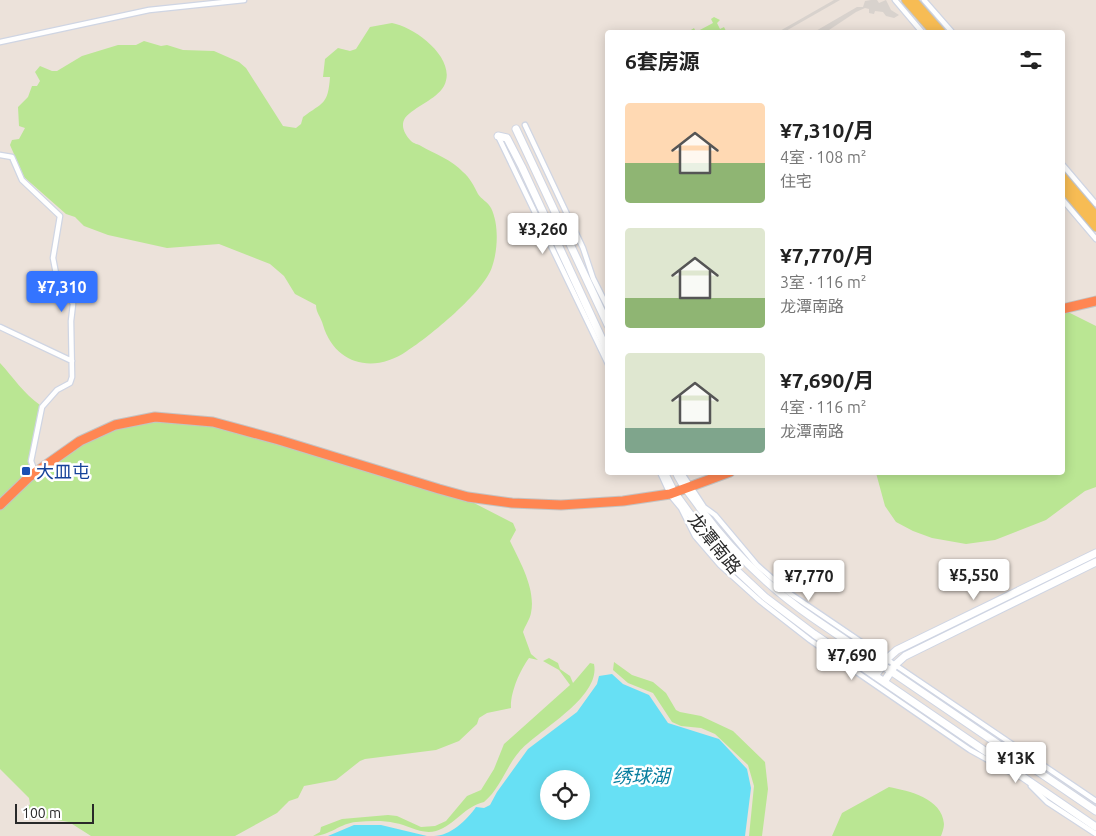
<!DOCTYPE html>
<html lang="zh">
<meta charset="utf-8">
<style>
:root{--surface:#fff;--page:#f6f6f6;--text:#222;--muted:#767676;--accent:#3474ff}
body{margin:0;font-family:Ubuntu,"Noto Sans SC",sans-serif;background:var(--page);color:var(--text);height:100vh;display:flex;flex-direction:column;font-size:19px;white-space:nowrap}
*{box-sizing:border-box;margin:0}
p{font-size:16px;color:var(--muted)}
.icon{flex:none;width:28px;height:28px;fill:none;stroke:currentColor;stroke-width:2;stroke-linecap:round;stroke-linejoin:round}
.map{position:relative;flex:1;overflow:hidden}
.sheet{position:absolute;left:605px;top:30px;width:460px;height:445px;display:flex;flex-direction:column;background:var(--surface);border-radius:5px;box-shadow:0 2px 12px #0003}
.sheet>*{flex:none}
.controls{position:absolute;left:540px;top:770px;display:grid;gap:10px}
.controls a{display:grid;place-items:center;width:50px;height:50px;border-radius:50%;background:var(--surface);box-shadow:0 2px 12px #0003;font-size:25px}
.scale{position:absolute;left:15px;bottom:12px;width:79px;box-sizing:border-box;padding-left:5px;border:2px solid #292929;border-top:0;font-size:14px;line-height:18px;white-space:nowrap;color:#292929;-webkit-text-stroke:4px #fff;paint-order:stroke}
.price{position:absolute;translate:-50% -42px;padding:0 11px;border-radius:5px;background:#fff;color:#222;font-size:16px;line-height:32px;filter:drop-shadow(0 1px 2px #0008)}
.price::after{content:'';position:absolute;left:50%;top:30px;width:15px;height:11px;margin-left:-8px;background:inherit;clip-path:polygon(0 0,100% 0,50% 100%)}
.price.active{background:var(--accent);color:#fff}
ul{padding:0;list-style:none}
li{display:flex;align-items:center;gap:15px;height:125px;padding:0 20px}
li span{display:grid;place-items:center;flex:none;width:140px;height:100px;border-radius:5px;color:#555}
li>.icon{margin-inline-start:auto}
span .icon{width:60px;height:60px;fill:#fffc;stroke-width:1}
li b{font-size:21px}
h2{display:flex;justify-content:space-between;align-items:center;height:60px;padding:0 20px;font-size:21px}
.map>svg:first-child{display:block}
</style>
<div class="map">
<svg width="1096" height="836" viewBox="0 0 1096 836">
<rect width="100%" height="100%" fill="#ece2da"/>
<path fill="#bae693" d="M714,17L720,20L717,23L720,29L724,27L726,31L688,32L694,28L696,32L713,23L711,19Z
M392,23C415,27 458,59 444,86C436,100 415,106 405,118C400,126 405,135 411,141C414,144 418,144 421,146C435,154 452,160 463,172C470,178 474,186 478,194C481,199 488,202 491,208C499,224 498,250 492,267C484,292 429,337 407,351C374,374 335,365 323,325C321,317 316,313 316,305L295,294L284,276L270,264L219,244L167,248L108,235L84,226L75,217L66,214L24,177L10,145L12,140L19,139L25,128L19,126L18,107L28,97L32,86H37L40,81L35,72L40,66L52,71H57L82,56L118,45H136L144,41L161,46L167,45L183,50L214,51L239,62L246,68L283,126L296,128L301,124L303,117C323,102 328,105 330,77H323L325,59L338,48L350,51L356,49L370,27Z
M1063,313H1070L1096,326V487L1085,491L1046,520L995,540L966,544L932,538L913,531L896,522L885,506L876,473L1062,472Z
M0,363C13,377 24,394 40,405L29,465L20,474L23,477L0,502Z
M153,422H183L221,428L472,502L513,523L516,530L510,541C520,562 536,589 531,613C530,619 525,626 523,632L531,654L538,660L529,658C520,670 510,693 511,708L487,713L479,718L477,724L459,741L436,750L365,759L360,761L336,780L304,786L298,798L289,801L277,813L235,836H91L69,822L39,817L26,811L30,804L29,798L0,769V510C26,486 73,439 108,430C122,426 138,424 153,422Z
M549,658L558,663L560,669L570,676L573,683L590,663L594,664C601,698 538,730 519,752C506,767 500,789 484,802C465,806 455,825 436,831C421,835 408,825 395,823C383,820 369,821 356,822C341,823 329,836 313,836L320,832L321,827L342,819L388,815L397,816L421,827L435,826L446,821L467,796L481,790L494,769L504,744L570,685L559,670L543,661Z
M614,662L632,675L653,682L666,693L676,710L680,712L701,716L733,731L765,762L768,789L762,836H749L754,786L748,765L715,734L701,728L681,726L672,722L653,693L628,683L613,670Z
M889,787C909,791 942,798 944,824C944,828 942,833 941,836H832L842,813Z"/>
<path fill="#d8d2cd" d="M834,0H840L784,32H778Z
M871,0H877L879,3L886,0L891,10L899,15L894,18L886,16L883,12L875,11L874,14L869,13V9L865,8L856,12L826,32H814L857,7H863L865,1Z"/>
<path fill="#67e0f4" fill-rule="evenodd" d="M612,674L623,684L649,695L668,723L719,739L747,769L751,788L745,836H434C450,836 467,820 476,807L484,808L490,805L497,792L528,749L577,712L597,684L599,676ZM549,779H581V811H549Z
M354,825H381L427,836H328Z"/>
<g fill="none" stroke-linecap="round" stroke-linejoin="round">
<g stroke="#cfd5e3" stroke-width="7">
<path id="street" d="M895,0L922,32
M924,0L952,32
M0,42L149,10L244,0
M525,125L583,248L593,278L608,308
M498,136L608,364
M0,155L12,157L22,180L60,216L53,258L58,284L69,295L73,304L71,321L72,377L70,383L57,390L42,407L31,461L35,472
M1062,164L1096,204
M1062,199L1096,239
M0,327L72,361
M660,472L671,496L681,508L695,536L720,565L760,601L810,640L970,750L1008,771
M681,472L704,507L715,515L757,565L789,593L1096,801
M1031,786L1047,802L1096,834"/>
</g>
<g stroke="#cfd5e3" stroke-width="9">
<path id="secondary" d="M516,129L608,325
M498,136L507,138L522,167L608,352
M664,472L674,492L719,554L765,597L814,634L1096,827
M676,472C682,486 692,496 700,508C732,552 768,587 813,618L1096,811
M875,676L889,657L897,650L1096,553
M884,682L895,665L905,656L1096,562"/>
</g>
<g stroke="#c3c3c3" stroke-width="10">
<path id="primary" d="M906,0L934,32
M913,0L941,32
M1062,176L1096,216
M1062,187L1096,227"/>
</g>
<g stroke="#c3c3c3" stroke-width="11">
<path id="highway" d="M1062,309L1096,301
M0,505L29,477L80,441L115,425L155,417L213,422L279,440L439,489L468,497L512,503L561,505L623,501L670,494L730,472"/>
</g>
<use href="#street" stroke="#fff" stroke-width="4.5"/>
<use href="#secondary" stroke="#fff" stroke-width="7"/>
<use href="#primary" stroke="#f7bc54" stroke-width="8"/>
<use href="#highway" stroke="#ff8652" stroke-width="9"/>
</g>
<rect fill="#1a4fb4" stroke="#fff" stroke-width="2" x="21" y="466" width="10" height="10" rx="2.5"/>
<g text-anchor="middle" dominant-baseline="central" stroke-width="5" stroke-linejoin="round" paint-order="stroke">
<g font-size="18" fill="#164399" stroke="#fff" text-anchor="start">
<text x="36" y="471">大皿屯</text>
</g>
<g font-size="18" fill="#292929" stroke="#fff">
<text transform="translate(715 543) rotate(51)">龙潭南路</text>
</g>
<g font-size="19" font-style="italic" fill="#077e9f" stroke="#fff">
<text x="641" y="776">绣球湖</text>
</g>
</g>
</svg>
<div class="controls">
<a><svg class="icon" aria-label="locate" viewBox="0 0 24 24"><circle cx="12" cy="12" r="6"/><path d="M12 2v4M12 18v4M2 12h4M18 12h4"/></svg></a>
</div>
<div class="scale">100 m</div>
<b class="price" style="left:543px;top:255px">¥3,260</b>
<b class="price active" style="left:62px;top:313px">¥7,310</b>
<b class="price" style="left:974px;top:601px">¥5,550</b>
<b class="price" style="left:809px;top:602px">¥7,770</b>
<b class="price" style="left:852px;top:681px">¥7,690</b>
<b class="price" style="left:1016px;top:784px">¥13K</b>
<section class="sheet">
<h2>6套房源<svg class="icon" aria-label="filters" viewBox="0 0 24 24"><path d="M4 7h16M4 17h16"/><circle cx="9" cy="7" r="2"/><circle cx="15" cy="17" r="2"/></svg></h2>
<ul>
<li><span style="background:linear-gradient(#ffd9b3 60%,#8fb573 0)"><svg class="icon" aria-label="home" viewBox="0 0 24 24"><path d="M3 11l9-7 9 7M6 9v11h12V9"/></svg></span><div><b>¥7,310/月</b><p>4室 · 108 m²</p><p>住宅</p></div></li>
<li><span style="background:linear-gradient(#dfe7d0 70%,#8fb573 0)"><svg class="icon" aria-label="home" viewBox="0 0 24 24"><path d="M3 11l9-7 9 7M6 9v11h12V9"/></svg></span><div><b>¥7,770/月</b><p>3室 · 116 m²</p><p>龙潭南路</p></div></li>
<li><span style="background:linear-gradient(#dfe7d0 75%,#7fa58c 0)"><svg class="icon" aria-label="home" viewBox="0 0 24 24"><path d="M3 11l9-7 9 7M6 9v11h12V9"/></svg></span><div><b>¥7,690/月</b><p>4室 · 116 m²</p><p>龙潭南路</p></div></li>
</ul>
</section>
</div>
